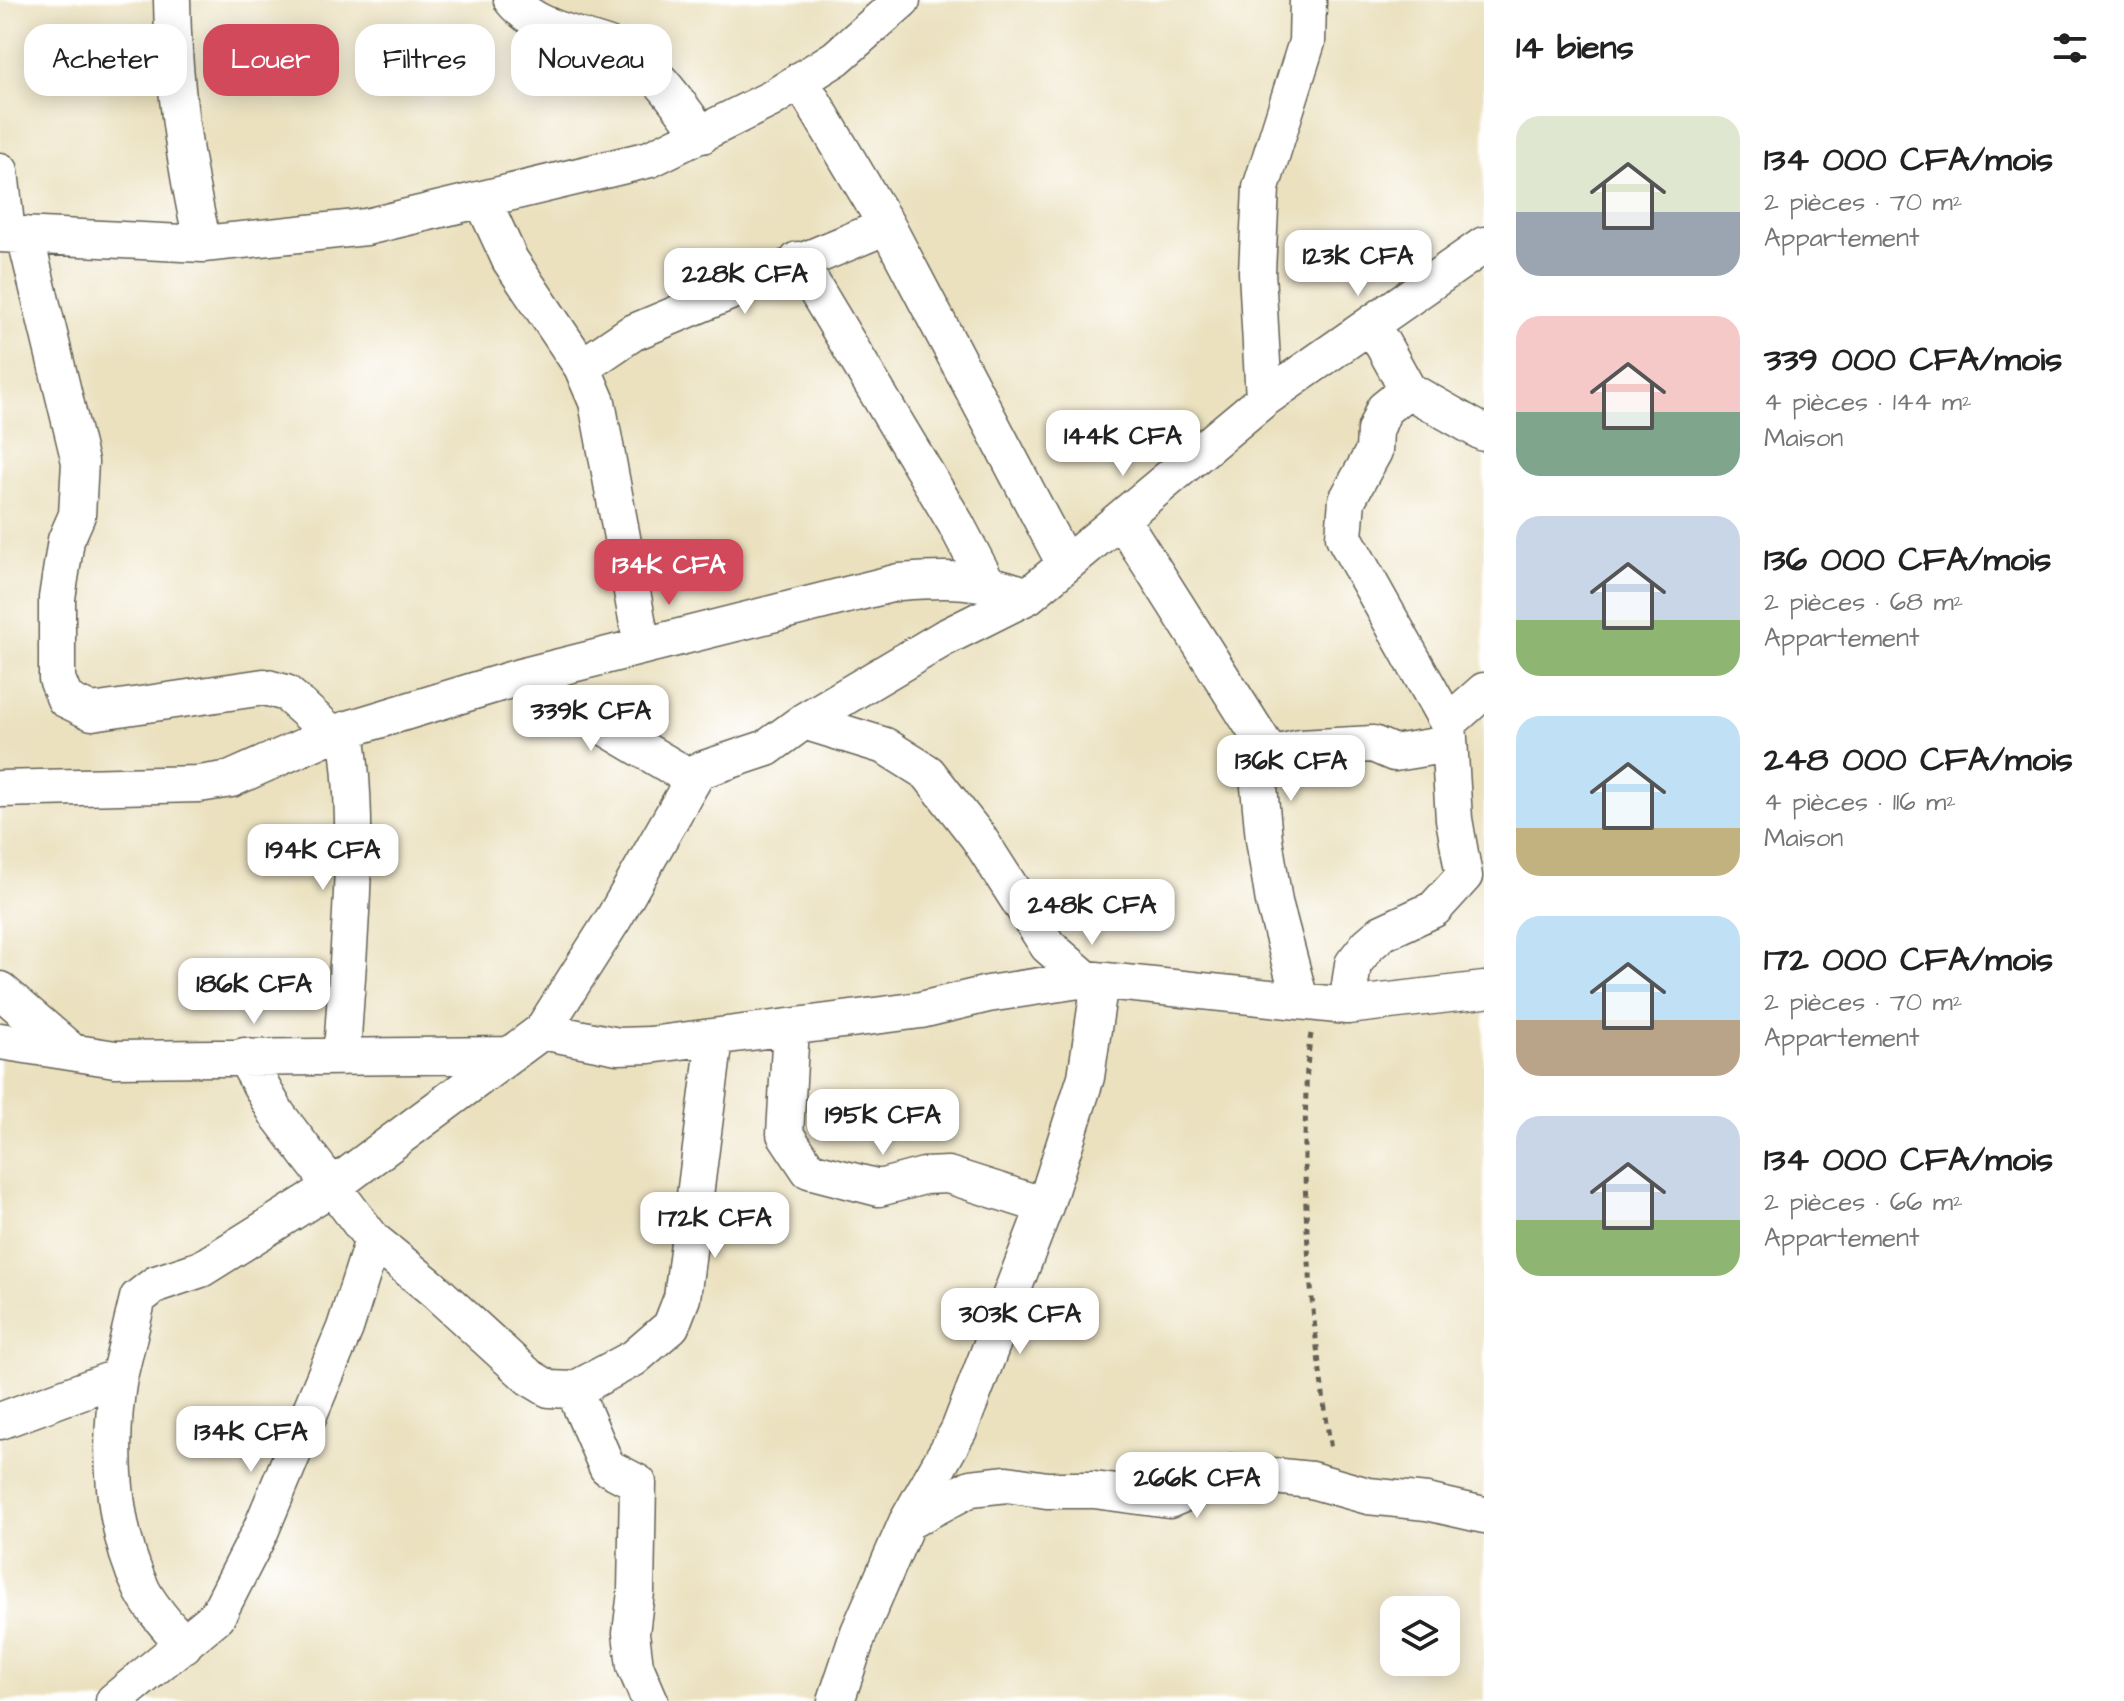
<!DOCTYPE html>
<html lang="fr">
<meta charset="utf-8">
<style>
:root{--surface:#fff;--page:#f2f2f2;--text:#222;--muted:#767676;--accent:#d1495b}
body{margin:0;font-family:"Architects Daughter",sans-serif;background:var(--page);color:var(--text);height:100vh;display:flex;flex-direction:column;font-size:30px;white-space:nowrap}
*{box-sizing:border-box;margin:0}
p{font-size:26px;color:var(--muted)}
.icon{flex:none;width:44px;height:44px;fill:none;stroke:currentColor;stroke-width:2;stroke-linecap:round;stroke-linejoin:round}
.map{position:relative;flex:1;overflow:hidden}
.side{display:flex;flex-direction:column;background:var(--surface);width:640px}
.side>*{flex:none}
.hud{position:absolute;left:24px;top:24px;width:760px;height:72px;display:flex;gap:16px}
.fabs{position:absolute;left:1380px;top:1596px;display:grid;gap:16px}
.fabs a{display:grid;place-items:center;width:80px;height:80px;border-radius:16px;background:var(--surface);box-shadow:0 4px 20px #0003;font-size:40px}
.price{position:absolute;translate:-50% -68px;padding:0 18px;border-radius:16px;background:#fff;color:#222;font-size:26px;line-height:52px;filter:drop-shadow(0 2px 4px #0008)}
.price::after{content:'';position:absolute;left:50%;top:48px;width:24px;height:18px;margin-left:-12px;background:inherit;clip-path:polygon(0 0,100% 0,50% 100%)}
.price.selected{background:var(--accent);color:#fff}
ul{padding:0;list-style:none}
li{display:flex;align-items:center;gap:24px;height:200px;padding:0 32px}
li span{display:grid;place-items:center;flex:none;width:224px;height:160px;border-radius:24px;color:#555}
li>.icon{margin-inline-start:auto}
span .icon{width:96px;height:96px;fill:#fffc;stroke-width:1}
li b{font-size:34px}
h2{display:flex;justify-content:space-between;align-items:center;height:96px;padding:0 32px;font-size:34px}
.tag{padding:0 28px;border-radius:24px;background:var(--surface);box-shadow:0 4px 20px #0003;font-size:28px;line-height:72px}
.tag.selected{background:var(--accent);color:#fff}
main{display:flex;flex:1;min-height:0}
.map>svg:first-child{display:block}
</style>
<main>
<div class="map">
<svg width="1484" height="1701" viewBox="0 0 1484 1701">
<rect width="100%" height="100%" fill="#fff"/>
<filter id="ink" filterUnits="userSpaceOnUse"><feTurbulence type="fractalNoise" baseFrequency=".0125" numOctaves="2"/><feDisplacementMap in="SourceGraphic" scale="16" xChannelSelector="R" yChannelSelector="G"/><feConvolveMatrix kernelMatrix="1 2 1 2 8 2 1 2 1" color-interpolation-filters="sRGB"/></filter>
<filter id="wash" filterUnits="userSpaceOnUse"><feTurbulence type="fractalNoise" baseFrequency=".006" numOctaves="4" result="noise"/><feDisplacementMap in="SourceGraphic" scale="32" xChannelSelector="R" yChannelSelector="G"/><feGaussianBlur stdDeviation="1.8" result="paint"/><feColorMatrix in="noise" values="0 0 0 0 0 0 0 0 0 0 0 0 0 0 0 0 0 1.4 0 .05"/><feComposite in="paint" operator="in"/></filter>
<g filter="url(#wash)">
<rect width="100%" height="100%" fill="#ebe1bf"/>
</g>
<g filter="url(#ink)">
<g fill="none" stroke-linecap="round" stroke-linejoin="round">
<g stroke="#646155" stroke-width="39">
<path id="street" d="M172,0C173,83 184,163 203,244
M512,0C538,34 597,36 631,56C661,75 680,107 702,135
M800,80L887,226L1065,564
M0,171L7,234
M482,199L510,260L582,367L597,402L642,646
M0,234L203,244L366,227L650,159L771,99L836,58L902,0
M25,235L80,462L77,515L66,540L57,598V679L65,699L92,712L264,687L286,693L332,734
M798,260L956,524L986,581
M1372,325L1408,390L1484,433
M582,367L632,333L887,226
M1408,390L1384,409L1375,431L1374,451L1347,500L1344,537L1448,723
M1264,399L1484,245
M1122,520L1271,755
M520,677L691,778
M804,721L885,746L928,773L978,837L1048,946L1086,979L1347,1006L1484,990
M0,789L199,784L231,779L332,734L520,677L899,582C951,578 977,578 1028,596
M0,990L71,1051
M1300,1000L1274,902L1264,839L1258,776L1261,765L1271,755L1300,748L1373,744L1394,753L1449,744
M1347,1006L1353,964L1368,945L1382,933L1434,909L1464,876L1454,819L1448,723L1484,691
M791,1027L785,1134L809,1170L879,1188L924,1176L948,1175L1045,1206
M542,1031L618,1046L650,1045L921,1010L988,994L1086,979
M0,1041L115,1059L510,1055
M244,1056L277,1114L373,1240L432,1288L529,1377L549,1389L574,1390L607,1467L638,1483L636,1592L631,1633L635,1666L650,1701
M338,1057L343,1038C349,936 361,833 346,731
M119,1377C108,1444 111,1527 142,1590C152,1610 170,1628 184,1645
M574,1390L634,1358L671,1326L682,1298L715,1038
M0,1421L119,1377L138,1298L156,1284L201,1269L332,1187L542,1031L614,918L698,771L767,748L804,721L944,638L1028,596L1264,399L1257,272L1261,188L1307,42L1308,0
M907,1522L971,1488L1007,1484L1047,1490H1094L1169,1500L1235,1472L1311,1480L1368,1496L1427,1502L1484,1515
M114,1701L217,1616L260,1532L345,1328L373,1240
M836,1701L859,1632L907,1522L959,1430L1045,1206L1086,1077L1100,981"/>
</g>
<path stroke="#646155" stroke-width="5" stroke-dasharray="6 6" stroke-linecap="butt" d="M1311,1034C1305,1069 1306,1103 1305,1138C1304,1244 1315,1346 1331,1450"/>
<use href="#street" stroke="#fff" stroke-width="36"/>
</g>
</g>
</svg>
<div class="fabs">
<a><svg class="icon" aria-label="layers" viewBox="0 0 24 24"><path d="M12 4l9 5-9 5-9-5zM3 14l9 5 9-5"/></svg></a>
</div>
<b class="price" style="left:1358px;top:298px">123K CFA</b>
<b class="price" style="left:745px;top:316px">228K CFA</b>
<b class="price" style="left:1123px;top:478px">144K CFA</b>
<b class="price selected" style="left:669px;top:607px">134K CFA</b>
<b class="price" style="left:591px;top:753px">339K CFA</b>
<b class="price" style="left:1291px;top:803px">136K CFA</b>
<b class="price" style="left:323px;top:892px">194K CFA</b>
<b class="price" style="left:1092px;top:947px">248K CFA</b>
<b class="price" style="left:254px;top:1026px">186K CFA</b>
<b class="price" style="left:883px;top:1157px">195K CFA</b>
<b class="price" style="left:715px;top:1260px">172K CFA</b>
<b class="price" style="left:1020px;top:1356px">303K CFA</b>
<b class="price" style="left:251px;top:1474px">134K CFA</b>
<b class="price" style="left:1197px;top:1520px">266K CFA</b>
<div class="hud">
<a class="tag">Acheter</a>
<a class="tag selected">Louer</a>
<a class="tag">Filtres</a>
<a class="tag">Nouveau</a>
</div>
</div>
<section class="side">
<h2>14 biens<svg class="icon" aria-label="filters" viewBox="0 0 24 24"><path d="M4 7h16M4 17h16"/><circle cx="9" cy="7" r="2"/><circle cx="15" cy="17" r="2"/></svg></h2>
<ul>
<li><span style="background:linear-gradient(#dfe7d0 60%,#9aa5b1 0)"><svg class="icon" aria-label="home" viewBox="0 0 24 24"><path d="M3 11l9-7 9 7M6 9v11h12V9"/></svg></span><div><b>134 000 CFA/mois</b><p>2 pièces · 70 m²</p><p>Appartement</p></div></li>
<li><span style="background:linear-gradient(#f6c9c9 60%,#7fa58c 0)"><svg class="icon" aria-label="home" viewBox="0 0 24 24"><path d="M3 11l9-7 9 7M6 9v11h12V9"/></svg></span><div><b>339 000 CFA/mois</b><p>4 pièces · 144 m²</p><p>Maison</p></div></li>
<li><span style="background:linear-gradient(#c9d6e8 65%,#8fb573 0)"><svg class="icon" aria-label="home" viewBox="0 0 24 24"><path d="M3 11l9-7 9 7M6 9v11h12V9"/></svg></span><div><b>136 000 CFA/mois</b><p>2 pièces · 68 m²</p><p>Appartement</p></div></li>
<li><span style="background:linear-gradient(#bfe0f5 70%,#c2b280 0)"><svg class="icon" aria-label="home" viewBox="0 0 24 24"><path d="M3 11l9-7 9 7M6 9v11h12V9"/></svg></span><div><b>248 000 CFA/mois</b><p>4 pièces · 116 m²</p><p>Maison</p></div></li>
<li><span style="background:linear-gradient(#bfe0f5 65%,#b9a48a 0)"><svg class="icon" aria-label="home" viewBox="0 0 24 24"><path d="M3 11l9-7 9 7M6 9v11h12V9"/></svg></span><div><b>172 000 CFA/mois</b><p>2 pièces · 70 m²</p><p>Appartement</p></div></li>
<li><span style="background:linear-gradient(#c9d6e8 65%,#8fb573 0)"><svg class="icon" aria-label="home" viewBox="0 0 24 24"><path d="M3 11l9-7 9 7M6 9v11h12V9"/></svg></span><div><b>134 000 CFA/mois</b><p>2 pièces · 66 m²</p><p>Appartement</p></div></li>
</ul>
</section>
</main>
